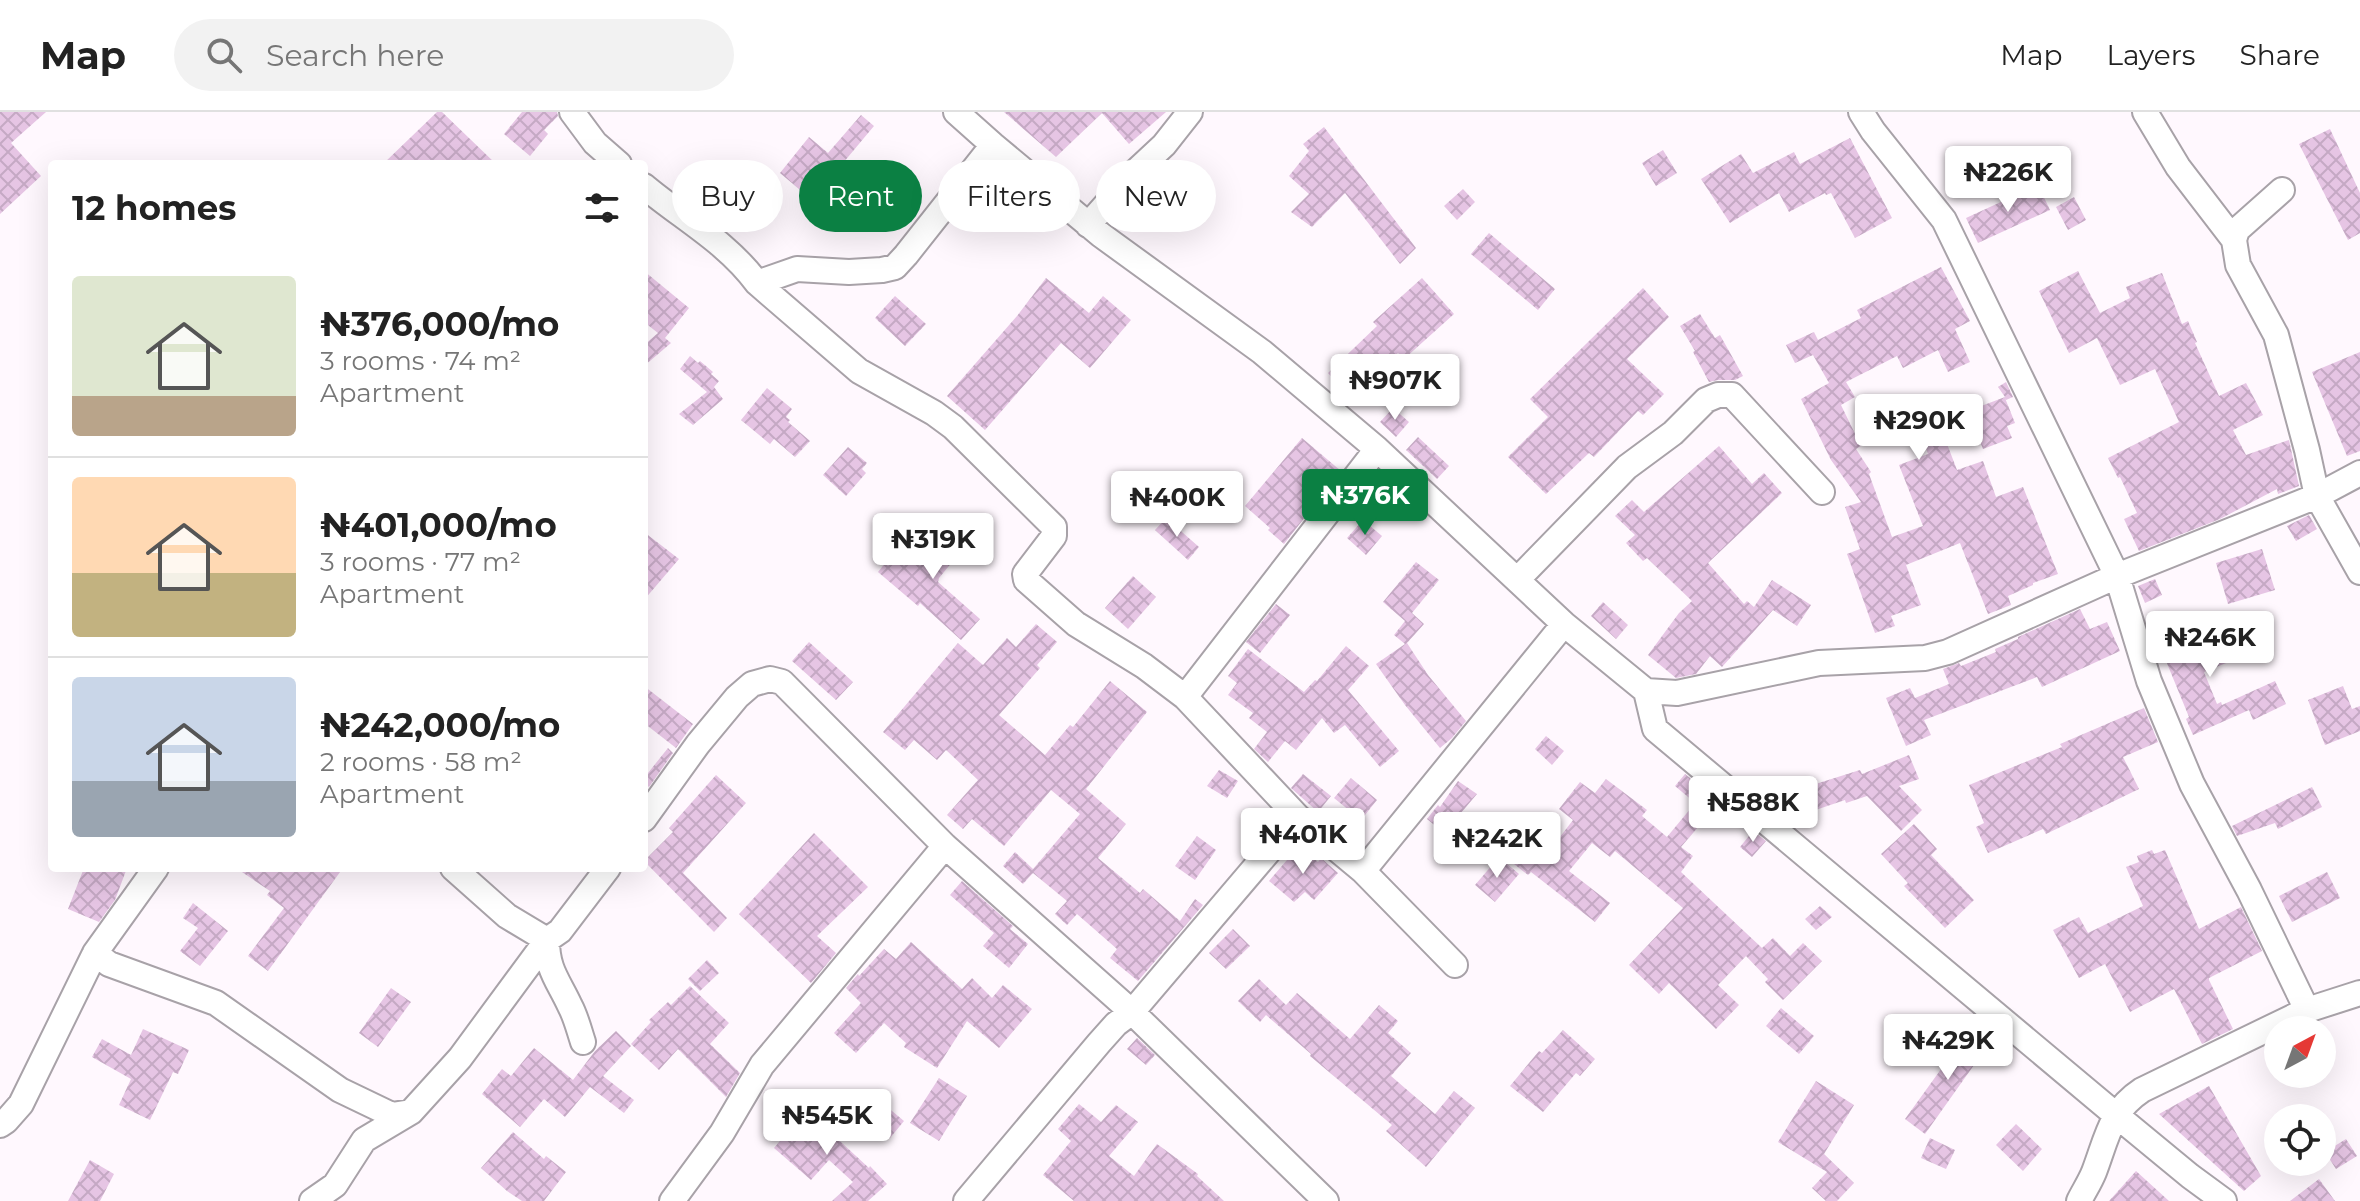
<!DOCTYPE html>
<meta charset="utf-8">
<style>
:root{--surface:#fff;--page:#f2f2f2;--text:#222;--muted:#767676;--line:#e0e0e0;--accent:#0b8043}
body{margin:0;font-family:Montserrat,sans-serif;background:var(--page);color:var(--text);height:100vh;display:flex;flex-direction:column;font-size:30px;white-space:nowrap}
*{box-sizing:border-box;margin:0}
p{font-size:26px;color:var(--muted)}
.icon{flex:none;width:44px;height:44px;fill:none;stroke:currentColor;stroke-width:2;stroke-linecap:round;stroke-linejoin:round}
.map{position:relative;flex:1;overflow:hidden}
.sheet{position:absolute;left:48px;top:48px;width:600px;height:712px;display:flex;flex-direction:column;background:var(--surface);border-radius:8px;box-shadow:0 8px 32px #0002}
.sheet>*{flex:none}
.guide{position:absolute;left:672px;top:48px;width:760px;height:72px;display:flex;gap:16px}
.needle{width:52px;rotate:41deg}
.fabs{position:absolute;left:2264px;top:904px;display:grid;gap:16px}
.fabs a{display:grid;place-items:center;width:72px;height:72px;border-radius:50%;background:var(--surface);box-shadow:0 8px 32px #0002;font-size:40px}
.price{position:absolute;translate:-50% -68px;padding:0 18px;border-radius:8px;background:#fff;color:#222;font-size:26px;line-height:52px;filter:drop-shadow(0 2px 4px #0008)}
.price::after{content:'';position:absolute;left:50%;top:48px;width:24px;height:18px;margin-left:-12px;background:inherit;clip-path:polygon(0 0,100% 0,50% 100%)}
.price.active{background:var(--accent);color:#fff}
ul{padding:0;list-style:none}
li{display:flex;align-items:center;gap:24px;height:200px;padding:0 24px}
li+li{border-top:2px solid var(--line)}
li span{display:grid;place-items:center;flex:none;width:224px;height:160px;border-radius:8px;color:#555}
li>.icon{margin-inline-start:auto}
span .icon{width:96px;height:96px;fill:#fffc;stroke-width:1}
li b{font-size:34px}
h2{display:flex;justify-content:space-between;align-items:center;height:96px;padding:0 24px;font-size:34px}
.chip{padding:0 28px;border-radius:36px;background:var(--surface);box-shadow:0 8px 32px #0002;font-size:28px;line-height:72px}
.chip.active{background:var(--accent);color:#fff}
header{display:flex;align-items:center;gap:48px;box-sizing:border-box;height:112px;padding:0 40px;background:var(--surface);border-bottom:2px solid var(--line)}
header strong{font-size:38px}
nav{display:flex;gap:44px;margin-inline-start:auto;font-size:28px}
.search{width:560px;height:72px;background:var(--page);display:flex;align-items:center;gap:20px;box-sizing:border-box;padding:0 28px;border-radius:44px;color:var(--muted);font-size:30px}
.map>svg:first-child{display:block}
</style>
<header>
<strong>Map</strong>
<div class="search"><svg class="icon" aria-label="search" viewBox="0 0 24 24"><circle cx="10" cy="10" r="6"/><path d="M15 15l6 6"/></svg>Search here</div>
<nav><a>Map</a><a>Layers</a><a>Share</a></nav>
</header>
<div class="map">
<svg width="2360" height="1089" viewBox="0 0 2360 1089">
<defs>
<pattern id="building-cross-hatch" width="8" height="8" patternUnits="userSpaceOnUse" patternTransform="scale(2)"><rect width="8" height="8" fill="#e6c5e4"/><path d="M0 0l8 8M0 8l8-8" fill="none" stroke="#c5a9c4"/></pattern>
</defs>
<rect width="100%" height="100%" fill="#fff8fe"/>
<path fill="url(#building-cross-hatch)" d="M0,0H46L11,31L41,64L0,102Z
M437,0H442L496,52H383Z
M522,0H557L558,4L544,18L548,22L530,44L504,22Z
M1004,0H1166L1129,32L1102,1L1056,45Z
M861,3L874,14L812,88L780,61L809,25L828,41Z
M1324,15L1416,136L1400,152L1345,81L1312,115L1291,100L1309,82L1289,64L1309,39L1303,32Z
M2330,17L2360,81V121L2348,128L2299,32Z
M1850,26L1892,106L1855,126L1831,81L1826,83L1825,81L1789,100L1779,81L1730,111L1701,67L1741,42L1753,61L1794,40L1800,52Z
M1663,38L1677,61L1656,74L1642,51Z
M2038,73L2050,98L1978,131L1966,106Z
M1463,77L1475,90L1457,108L1444,94Z
M2074,85L2086,108L2068,118L2056,95Z
M1489,121L1555,177L1538,198L1471,142Z
M1941,155L1970,209L1955,217L1970,250L1948,260L1938,238L1903,256L1897,244L1846,270L1855,285L1841,293L1861,334L1856,337L1871,360L1869,362L1892,425L1923,414L1899,353L1928,342L1924,331L1944,324L1957,358L1983,349L1996,385L2023,375L2058,462L2033,471V473L2008,484L2011,493L1988,502L1960,431L1906,453L1921,493L1891,504L1895,514L1875,521L1847,442L1860,437L1845,395L1861,390L1831,348L1801,287L1829,271L1813,243L1795,251L1786,233L1814,220L1818,228L1861,206L1857,198Z
M644,159L689,196L665,226L671,231L644,254V233L658,221L644,210Z
M2078,159L2100,201L2130,186L2126,175L2162,161L2182,212L2188,209L2197,230L2195,231L2219,284L2246,271L2263,303L2233,318L2246,343L2289,328L2299,374L2278,382L2277,377L2220,407L2139,439L2124,407L2137,401L2120,365L2118,366L2108,346L2179,310L2155,257L2120,273L2097,226L2069,241L2039,179Z
M1046,166L1089,201L1103,184L1131,208L1090,256L1061,231L985,318L947,284L1017,204Z
M1422,166L1454,202L1404,247L1398,241L1351,286L1328,261L1377,214L1373,210Z
M1643,176L1669,205L1627,247L1664,282L1643,303L1638,299L1594,345L1589,341L1546,382L1508,345L1548,305L1530,287Z
M895,184L926,212L905,234L875,206Z
M1700,202L1715,226L1720,223L1743,264L1735,268H1718L1709,270L1693,240L1695,239L1680,214Z
M2360,240V339L2347,344L2312,260Z
M690,244L698,251L700,249L713,260L711,262L719,269L714,275L723,287L693,313L679,302L707,280L680,257Z
M2006,270L2013,285L2006,288L2005,286L2015,311L2007,314L2012,326L1983,337L1968,299L2005,285L1998,275Z
M767,276L792,297L786,305L790,308L788,310L810,329L795,345L774,327L770,332L741,308Z
M1393,296L1409,310L1396,325L1380,310Z
M1418,325L1449,354L1437,367L1406,338Z
M1302,326L1341,359L1284,432L1268,418L1270,416L1245,394Z
M1719,334L1752,372L1764,361L1782,381L1708,451L1744,492L1747,489L1754,495L1772,468L1811,493L1797,514L1773,498L1722,555L1710,544L1696,562L1676,566L1648,543L1679,501L1692,489L1647,446L1643,449L1626,431L1635,423L1615,404L1632,388L1644,400Z
M848,335L867,351L862,357L866,361L846,384L823,363Z
M2309,403L2317,417L2296,429L2287,414Z
M1166,406L1199,435L1188,448L1155,418Z
M1363,408L1382,424L1366,443L1347,426Z
M954,411L972,426L939,466L938,470L980,507L961,528L920,491L918,494L878,460L898,435L920,453Z
M644,420L679,447L644,488Z
M2262,437L2275,478L2228,492L2216,451Z
M1416,450L1439,468L1412,501L1424,512L1407,531L1428,563L1466,609L1452,626L1440,636L1405,593L1376,552L1405,532L1394,523L1405,509L1383,490Z
M1133,464L1156,485L1128,517L1105,496Z
M2155,467L2162,483L2145,491L2138,474Z
M1603,490L1628,513L1616,527L1591,504Z
M1276,492L1290,503L1260,541L1246,530Z
M2080,497L2090,517L2107,510L2120,539L2042,575L2037,565L1924,608L1931,623L1906,634L1886,586L1910,576L1915,586L1949,572L1943,557L1959,551L1961,554L1996,540L1995,537L2018,527V525Z
M2214,510L2231,549L2204,560L2217,592L2221,590L2222,593L2275,569L2286,592L2253,608L2249,598L2193,623L2186,607L2189,605L2157,527L2186,515L2188,521Z
M1036,512L1057,530L1037,553L1040,556L999,603L1045,643L1070,613L1073,615L1110,569L1147,600L1086,677L1126,712L1098,746L1140,781L1143,777L1180,809L1195,787L1203,793L1138,869L1110,846L1117,837L1077,802L1067,813L1055,802L1067,789L1033,761L1023,772L1003,754L1015,740L1033,757L1080,702L1051,678L1004,734L972,707L963,717L947,703L978,668L946,638L937,648L914,628L905,638L883,620L958,531L983,553L1007,526L1016,535Z
M809,530L853,570L836,588L792,549Z
M1346,534L1369,554L1348,578L1399,639L1380,655L1345,613L1334,621L1322,606L1296,638L1285,629L1268,650L1254,637L1267,620L1249,606L1253,601L1228,583L1237,571L1228,564L1248,537L1304,580L1315,568L1317,569Z
M644,574L693,612L676,636L644,611Z
M2343,574L2352,597L2360,594V619L2325,633L2308,588Z
M2144,596L2158,630L2123,645L2139,677L2046,722L2043,717L1988,741L1976,715L1984,711L1969,673L2062,635L2060,632Z
M1546,624L1564,639L1552,653L1535,637Z
M668,636L673,641L649,675L644,671V666Z
M1909,643L1919,667L1899,674L1922,698L1901,719L1867,684L1846,691L1845,688L1795,705L1787,681L1860,658L1862,662Z
M1219,658L1238,669L1227,686L1207,674Z
M1303,662L1331,684L1318,700L1291,676Z
M1685,662L1705,678L1694,690L1675,674Z
M716,663L746,691L683,761L727,806L714,820L644,749L673,720L669,716Z
M1351,666L1377,688L1361,708L1334,686Z
M1606,667L1647,698L1642,704L1667,725L1691,696L1705,707L1681,735L1693,744L1681,760L1762,836L1773,826L1790,844L1803,831L1822,849L1783,888L1765,870L1768,867L1746,844L1718,873L1739,893L1716,917L1669,871L1659,882L1629,853L1683,796L1615,739L1610,745L1592,731L1569,759L1610,791L1595,810L1531,760L1528,763L1514,752L1538,722L1553,734L1573,708L1559,697L1580,670L1595,681Z
M1458,669L1477,682L1444,721L1427,707L1438,693L1440,695Z
M2312,675L2322,695L2278,717L2275,711L2237,724L2232,714Z
M1914,712L1937,737L1931,743L1974,788L1945,816L1904,774L1908,771L1881,742Z
M1753,719L1766,729L1752,745L1740,735Z
M814,721L868,775L817,824L836,841L811,871L739,802Z
M1197,724L1216,738L1195,768L1175,754Z
M1299,734L1318,750L1321,746L1338,761L1314,788L1305,780L1294,790L1269,769Z
M2152,738L2154,742L2165,738L2199,817L2241,795L2262,839L2209,866V868L2233,917L2202,932L2174,877L2130,900L2105,852L2079,866L2053,818L2079,805L2088,821L2143,794L2126,755L2139,750L2137,744Z
M1499,745L1519,762L1495,790L1475,773Z
M84,756H127L115,788L99,810L68,797Z
M236,756H343L268,859L248,844L284,796L267,783L270,779Z
M2327,760L2340,786L2292,810L2279,784Z
M962,769L1013,814L1010,817L1028,832L1009,856L983,834L994,821L950,783Z
M193,791L228,819L200,854L180,839L198,816L183,806Z
M1820,794L1832,805L1816,818L1805,807Z
M1233,817L1250,834L1226,857L1209,841Z
M911,830L962,877L972,866L992,886L1003,873L1032,897L999,936L967,909L937,956L904,935L906,931L884,911L856,941L834,921L861,891L846,876L858,862L859,864L884,837L896,847Z
M707,848L719,861L700,879L688,867Z
M1259,867L1286,893L1297,881L1350,927L1379,893L1398,909L1388,921L1411,941L1391,964L1435,1002L1454,979L1475,996L1426,1055L1386,1019L1392,1013L1310,944L1311,942L1266,903L1260,910L1238,889Z
M690,874L729,911L710,932L740,961L726,985L678,937L659,958L631,932L651,910L649,908L668,890L671,893Z
M391,876L411,890L378,935L359,921Z
M1781,896L1814,924L1799,942L1766,914Z
M143,917L189,938L178,962L173,960L150,1008L119,993L131,967L92,945L102,927L131,943Z
M1563,918L1595,947L1580,964L1576,961L1543,1000L1510,974L1539,939L1542,941Z
M616,919L631,934L603,964L634,988L624,1001L590,975L565,1005L544,987L520,1015L482,982L502,957L511,964L534,936L573,968L595,939Z
M1975,920L1994,936L1982,949L1979,946L1925,1022L1905,1007L1957,935L1960,938Z
M1137,926L1155,943L1146,953L1127,937Z
M939,966L967,984L939,1029L910,1011Z
M1816,969L1854,993L1824,1042L1854,1071L1837,1089H1826L1812,1076L1827,1060L1778,1030Z
M2209,974L2261,1064L2244,1079L2159,1002Z
M874,984L904,1009L890,1026H883L857,1003Z
M1079,992L1101,1010L1116,993L1138,1010L1109,1044L1134,1064L1157,1032L1198,1062L1197,1064L1224,1089H1074L1043,1063L1071,1029L1058,1017Z
M803,995L869,1056L870,1054L887,1072L868,1089H832L853,1070L829,1048L811,1068L774,1036L792,1015L788,1011Z
M2016,1012L2042,1037L2023,1059L1996,1033Z
M513,1020L544,1047L546,1044L566,1060L544,1089H522L507,1079L481,1056Z
M1930,1026L1955,1038L1946,1057L1921,1046Z
M2346,1027L2357,1044L2336,1057L2325,1040Z
M90,1048L114,1062L100,1089H68Z
M2136,1059L2169,1089H2109Z
M2319,1067L2335,1089H2290Z"/>
<g fill="none" stroke-linecap="round" stroke-linejoin="round">
<g stroke="#a8a2a8" stroke-width="28">
<path id="minor" d="M572,0L595,31L619,52
M956,0L993,33L1101,123L1262,240L1377,337L1564,512L1646,579L1677,581L1819,551L1925,546L1948,540L2117,464L2317,384L2360,361
M1861,0L1873,19L1944,108L2117,464L2149,569L2192,672L2249,778L2307,898
M2145,0L2178,55L2234,128
M644,74C682,106 727,130 757,171L859,259L934,301L953,315L1054,415V424L1025,462L1026,468L1076,512L1144,554L1185,585L1298,705L1363,759L1455,853
M2282,78L2237,118L2234,128L2238,153L2276,223L2307,338L2317,384L2360,460
M1088,113L1135,60L1164,33L1190,0
M757,171L797,157L849,160L882,158L895,155L906,143L993,33
M1517,468L1627,355L1673,321L1706,288L1718,283H1732L1822,380
M1646,579L1655,617L2116,1003L2190,1064L2224,1089
M1185,585L1377,337
M644,707L698,632L737,585L752,572L770,567L782,570L945,734L1132,900L1326,1089
M453,756L507,804L547,828L560,819L608,756
M1363,759L1564,512
M547,828C547,858 558,868 570,894C576,905 579,918 583,930
M95,841L109,852L216,891L340,978L392,1003L411,1000
M0,1013L6,1009L21,992L95,841L156,756
M312,1089L335,1073L364,1028L411,1000L460,946L547,828
M672,1089L722,1021L762,953L945,734
M966,1089L1099,931L1116,912L1132,900L1298,705
M2079,1089C2084,1079 2090,1070 2094,1060C2107,1026 2110,999 2142,978L2307,898L2360,881"/>
</g>
<use href="#minor" stroke="#fff" stroke-width="24"/>
</g>
</svg>
<div class="fabs">
<a><svg class="needle" viewBox="-14 -14 28 28"><path d="M0-13l5 13h-10z" fill="#e53935"/><path d="M0 13l5-13h-10z" fill="#767676"/></svg></a>
<a><svg class="icon" aria-label="locate" viewBox="0 0 24 24"><circle cx="12" cy="12" r="6"/><path d="M12 2v4M12 18v4M2 12h4M18 12h4"/></svg></a>
</div>
<b class="price" style="left:2008px;top:102px">₦226K</b>
<b class="price" style="left:1395px;top:310px">₦907K</b>
<b class="price" style="left:1919px;top:350px">₦290K</b>
<b class="price active" style="left:1365px;top:425px">₦376K</b>
<b class="price" style="left:1177px;top:427px">₦400K</b>
<b class="price" style="left:933px;top:469px">₦319K</b>
<b class="price" style="left:2210px;top:567px">₦246K</b>
<b class="price" style="left:1753px;top:732px">₦588K</b>
<b class="price" style="left:1303px;top:764px">₦401K</b>
<b class="price" style="left:1497px;top:768px">₦242K</b>
<b class="price" style="left:1948px;top:970px">₦429K</b>
<b class="price" style="left:827px;top:1045px">₦545K</b>
<div class="guide">
<a class="chip">Buy</a>
<a class="chip active">Rent</a>
<a class="chip">Filters</a>
<a class="chip">New</a>
</div>
<section class="sheet">
<h2>12 homes<svg class="icon" aria-label="filters" viewBox="0 0 24 24"><path d="M4 7h16M4 17h16"/><circle cx="9" cy="7" r="2"/><circle cx="15" cy="17" r="2"/></svg></h2>
<ul>
<li><span style="background:linear-gradient(#dfe7d0 75%,#b9a48a 0)"><svg class="icon" aria-label="home" viewBox="0 0 24 24"><path d="M3 11l9-7 9 7M6 9v11h12V9"/></svg></span><div><b>₦376,000/mo</b><p>3 rooms · 74 m²</p><p>Apartment</p></div></li>
<li><span style="background:linear-gradient(#ffd9b3 60%,#c2b280 0)"><svg class="icon" aria-label="home" viewBox="0 0 24 24"><path d="M3 11l9-7 9 7M6 9v11h12V9"/></svg></span><div><b>₦401,000/mo</b><p>3 rooms · 77 m²</p><p>Apartment</p></div></li>
<li><span style="background:linear-gradient(#c9d6e8 65%,#9aa5b1 0)"><svg class="icon" aria-label="home" viewBox="0 0 24 24"><path d="M3 11l9-7 9 7M6 9v11h12V9"/></svg></span><div><b>₦242,000/mo</b><p>2 rooms · 58 m²</p><p>Apartment</p></div></li>
</ul>
</section>
</div>
